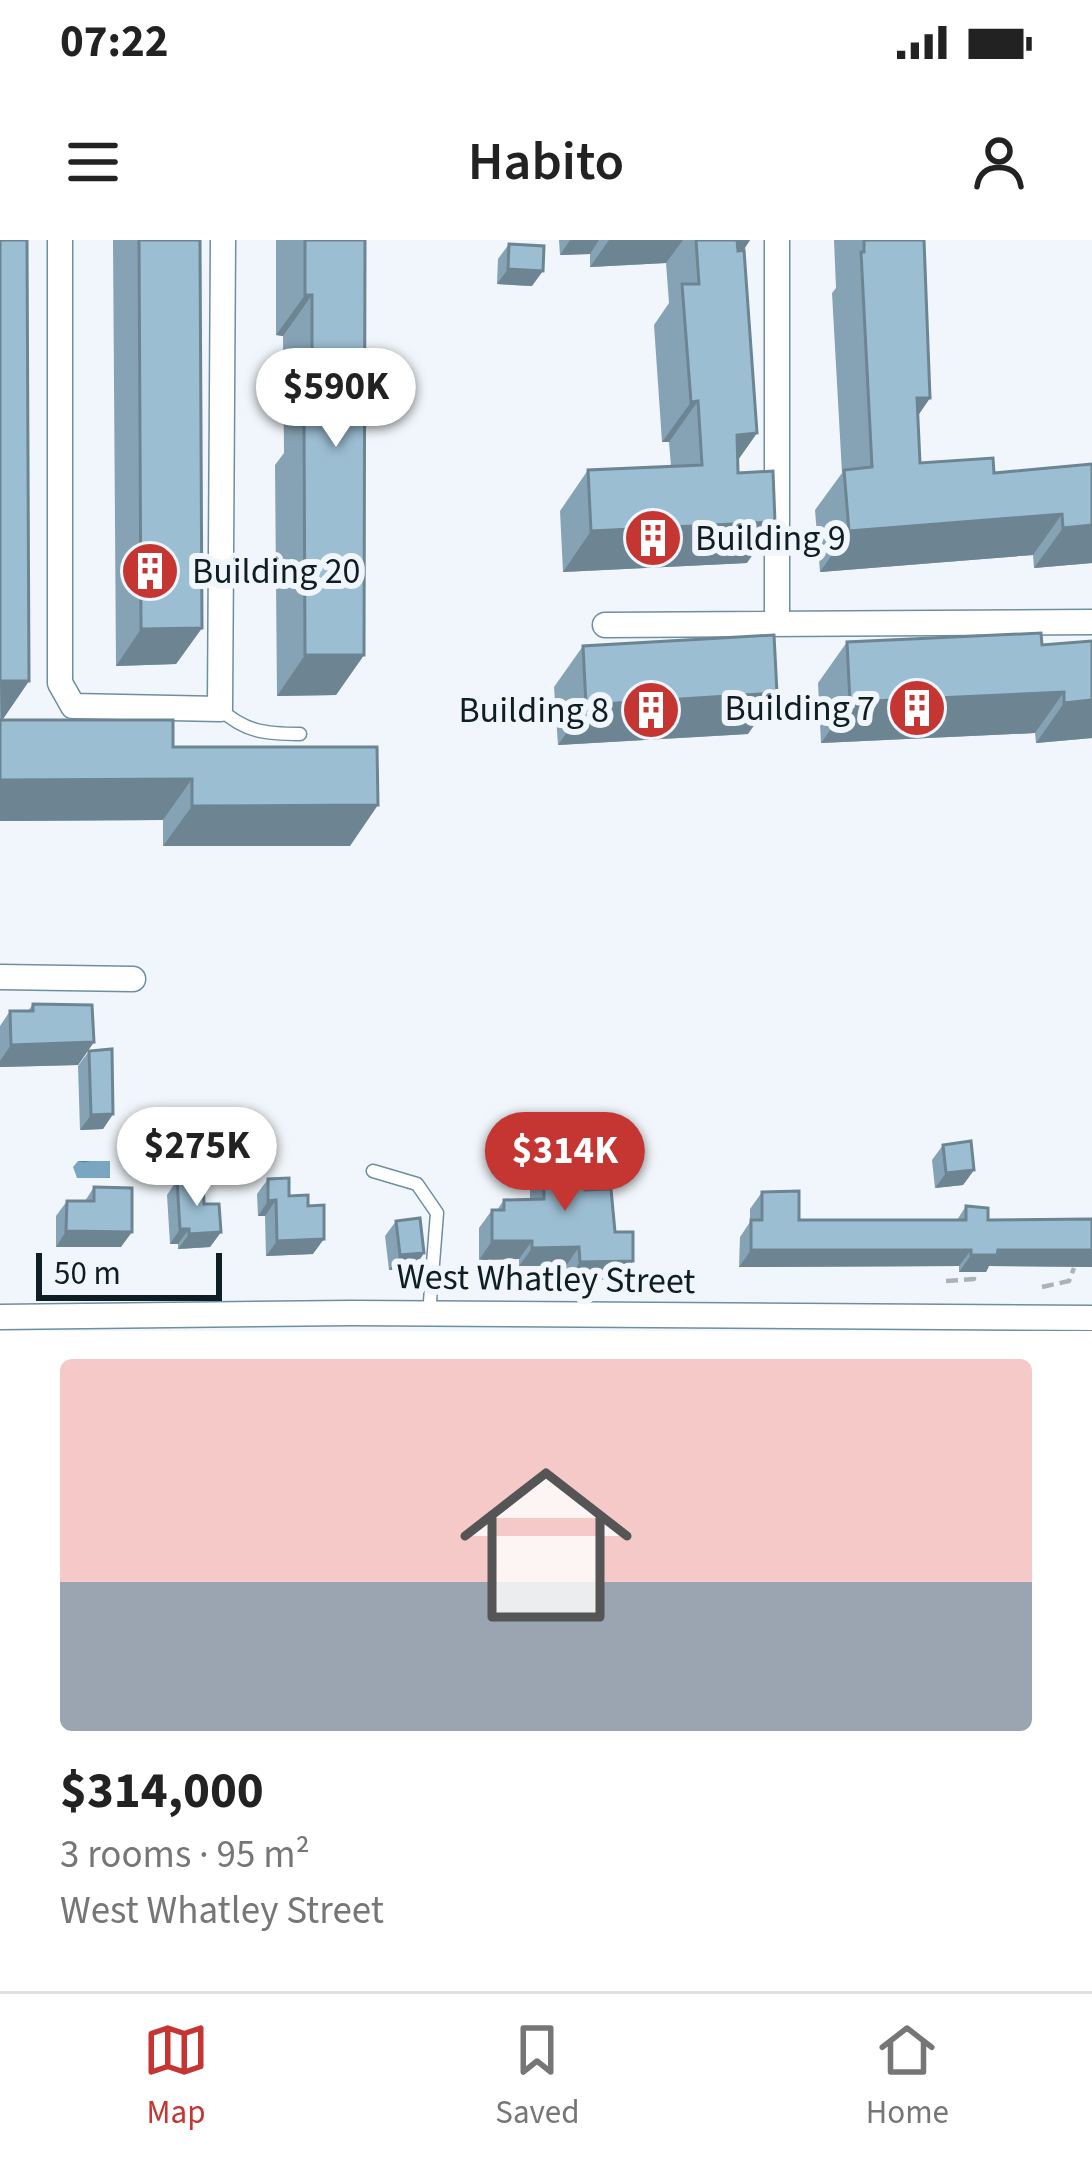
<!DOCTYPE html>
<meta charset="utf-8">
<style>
:root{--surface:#fff;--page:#f2f2f2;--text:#222;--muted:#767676;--line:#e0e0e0;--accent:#c53633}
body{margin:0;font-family:"Source Sans 3",sans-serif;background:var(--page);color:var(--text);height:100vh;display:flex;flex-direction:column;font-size:45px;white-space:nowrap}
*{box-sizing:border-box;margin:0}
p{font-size:39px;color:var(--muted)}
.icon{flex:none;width:66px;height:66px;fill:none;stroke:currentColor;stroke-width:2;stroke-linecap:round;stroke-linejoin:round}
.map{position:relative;height:1091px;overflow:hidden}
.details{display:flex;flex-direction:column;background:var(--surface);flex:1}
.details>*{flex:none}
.scale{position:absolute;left:36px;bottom:30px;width:186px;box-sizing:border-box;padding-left:12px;border:6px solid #0f1d24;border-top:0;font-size:33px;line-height:42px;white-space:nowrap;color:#0f1d24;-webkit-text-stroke:9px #f0f6fb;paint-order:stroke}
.price{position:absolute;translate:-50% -102px;padding:0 27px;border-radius:42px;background:#fff;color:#222;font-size:39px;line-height:78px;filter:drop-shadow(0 3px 6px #0008)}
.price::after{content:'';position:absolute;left:50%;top:72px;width:36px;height:27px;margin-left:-18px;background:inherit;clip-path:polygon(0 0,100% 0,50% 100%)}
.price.current{background:var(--accent);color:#fff}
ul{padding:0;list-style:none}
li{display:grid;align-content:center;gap:24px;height:636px;padding:0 60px}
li+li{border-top:3px solid var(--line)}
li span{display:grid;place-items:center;height:372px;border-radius:12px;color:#555}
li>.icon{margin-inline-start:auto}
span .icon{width:216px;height:216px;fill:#fffc;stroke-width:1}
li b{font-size:51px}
.status{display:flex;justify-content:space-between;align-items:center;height:84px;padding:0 60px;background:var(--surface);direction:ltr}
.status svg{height:33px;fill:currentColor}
header{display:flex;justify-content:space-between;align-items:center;height:156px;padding:0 60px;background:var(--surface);font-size:54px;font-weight:600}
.tab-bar{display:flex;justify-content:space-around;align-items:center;height:168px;border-top:3px solid var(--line);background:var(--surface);font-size:33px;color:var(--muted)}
.tab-bar a{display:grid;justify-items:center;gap:6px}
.tab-bar .current{color:var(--accent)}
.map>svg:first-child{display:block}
</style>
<div class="status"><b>07:22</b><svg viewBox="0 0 49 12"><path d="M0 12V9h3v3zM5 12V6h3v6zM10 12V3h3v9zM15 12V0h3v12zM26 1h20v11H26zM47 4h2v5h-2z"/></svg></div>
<header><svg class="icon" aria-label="menu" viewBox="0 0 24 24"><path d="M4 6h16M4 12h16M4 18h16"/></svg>Habito<svg class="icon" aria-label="person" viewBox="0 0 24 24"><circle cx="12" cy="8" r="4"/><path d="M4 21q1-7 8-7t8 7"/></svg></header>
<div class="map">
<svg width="1092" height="1091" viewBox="0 0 1092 1091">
<defs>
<pattern id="water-waves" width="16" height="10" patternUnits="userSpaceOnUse" patternTransform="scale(3)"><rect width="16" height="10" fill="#79a7c1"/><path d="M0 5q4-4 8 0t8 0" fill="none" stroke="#62879d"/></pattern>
</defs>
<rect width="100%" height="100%" fill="#f0f6fb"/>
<path fill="url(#water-waves)" d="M78,921H110V938H77L73,927Z"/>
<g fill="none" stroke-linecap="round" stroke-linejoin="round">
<g stroke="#6e8ea1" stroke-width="15">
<path id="service" d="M220,469C245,492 266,494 300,494
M373,931L417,944L437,973L429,1074"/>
</g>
<g stroke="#6e8ea1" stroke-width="27">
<path id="minor" d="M60,0V443L73,466L220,469L223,0
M777,384V0
M605,385L1092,382
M0,737L133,739
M0,1077L351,1073L1092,1078"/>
</g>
<path stroke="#aab3b8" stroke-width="4.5" stroke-dasharray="12 6" stroke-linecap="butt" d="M946,1041L974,1039V1032
M1042,1047L1069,1041L1074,1028"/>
<use href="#service" stroke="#fff" stroke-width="12"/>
<use href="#minor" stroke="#fff" stroke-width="24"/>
</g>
<path fill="#86a3b5" d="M0,0L29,441L2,480L173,507L350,606H163V580L0,581Z
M101,0H200L202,388L176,424L116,426L113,0Z
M276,0H365L364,415L336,455L277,456L275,225L284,213L283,96L276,95Z
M559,0H750L743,10L757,193L738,220L747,323L563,332L560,271L588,230L671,226L669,202H662L654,85L669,63L666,23L590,27V14L560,15Z
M834,0H924L930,158L918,175L920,223L994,233L1092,224V323L1034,328L1033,315L820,332L815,270L842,233L832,53L836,48Z
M509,4L532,46L497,44L498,19Z
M847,402L1042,405L1092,498L1036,503L1035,493L821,503L818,443Z
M583,406L748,494L558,505L554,447Z
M33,764L94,802L78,825L0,827V786L10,771H28Z
M89,811L113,874L103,889L80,890L78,826Z
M943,905L974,930L963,945L935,948L932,920Z
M543,906L567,916L585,950L620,1039L567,1040L566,1026H519V1019L479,1020V988L492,970H497L504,960H530V924Z
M268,939L289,956L308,966L313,1014L266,1016L265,976H258L257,954Z
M177,940L204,964L221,992L210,1007L178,1009V1004H170L167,955Z
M94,947L121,1007H56V976L67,961H85Z
M762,952L799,980H957L966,966L988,980L1092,979V1027L989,1026L986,1032H959V1026L739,1027L740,997L750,982V969Z
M396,981L424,1013L414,1028L389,1030L385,996Z"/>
<path fill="#6d8593" d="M570,0H599L590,14L560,15Z
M609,0H683L666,23L590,27Z
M716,0H750L743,11L707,13Z
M508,29L543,31L532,46L497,44Z
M305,55H312L283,96L276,95Z
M917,158H930L902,199Z
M698,161L669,202H662L691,162Z
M757,193L728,234L737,195Z
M1062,274L1033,315L820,332L849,291Z
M775,282L747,323L563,332L591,291Z
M1092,285V323L1034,328L1063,288Z
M202,388L176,424L116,426L141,389Z
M305,415H364L336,455L277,456Z
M0,441H29L1,482Z
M1064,452L1035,493L821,503L850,462Z
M777,453L748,494L558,505L586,465Z
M1092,460V498L1036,503L1064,463Z
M192,539L163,580L0,581V540Z
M378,565L350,606H163L192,566Z
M94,802L78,825L0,827V821L11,805Z
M113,874L103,889L80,890L91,875Z
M974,930L963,945L935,948L946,933Z
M276,960L265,976H258L268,961Z
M180,989H189L178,1004H170Z
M66,991L132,992L121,1007H56Z
M221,992L210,1007L178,1009L189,994Z
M324,999L313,1014L266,1016L277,1001Z
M492,1001H532L519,1019L479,1020Z
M579,1007L566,1026H519L532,1008Z
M751,1010H971L959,1026L739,1027Z
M998,1010H1092V1027L989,1026L986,1032H959L971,1015Z
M424,1013L414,1028L389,1030L400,1015Z
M633,1021L620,1039L567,1040L580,1022Z"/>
<path fill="#9cbed2" stroke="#6d8593" stroke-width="3" d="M0,0H27L29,441H0Z
M139,0H200L202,388L141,389Z
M305,0H365L364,415H305L304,184L312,183V55H305Z
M696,0H737L738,11L744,10L757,193L737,195L738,233L773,231L775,282L591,291L588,230L702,225L698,161L691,162L682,44H699Z
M864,0H924L930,158H917L920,223L993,218L994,233L1092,224V285L1063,288L1062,274L849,291L844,230L872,227L861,12H864Z
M509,4L544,6L543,31L508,29Z
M1041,393L1042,405L1092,401V460L1064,463V452L850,462L847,402Z
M774,395L777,453L586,465L583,406Z
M0,480H173V507H377L378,565L192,566V539L0,540Z
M33,764L92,765L94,802L11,805L10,771H33Z
M112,809L113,874L91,875L89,811Z
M971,901L974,930L946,933L943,905Z
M567,905V916L585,917V950L611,949L615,992H633V1021L580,1022L579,1007L532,1008V1001H492V970H504V960L544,959L543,906Z
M289,938V956L308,955V966L324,965V999L277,1001L276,960L268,961V939Z
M203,939L204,964H219L221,992L189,994V989H180L177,940Z
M94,947L132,948V992L66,991L67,961H94Z
M799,951V980H966V966L988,968V980L1092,979V1010H998L997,1015H971V1010H751V980H762V952Z
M420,978L424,1013L400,1015L396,981Z"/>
<defs>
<g id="building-disc" transform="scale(3)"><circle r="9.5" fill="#c53633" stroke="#f0f6fb"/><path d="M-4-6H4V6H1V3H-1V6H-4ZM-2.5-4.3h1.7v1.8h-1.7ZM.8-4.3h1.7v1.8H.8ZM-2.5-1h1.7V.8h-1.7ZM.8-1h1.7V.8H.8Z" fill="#fff"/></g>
</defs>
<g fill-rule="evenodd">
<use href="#building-disc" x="653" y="298"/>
<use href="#building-disc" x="150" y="331"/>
<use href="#building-disc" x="917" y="468"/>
<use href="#building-disc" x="651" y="470"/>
</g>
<g text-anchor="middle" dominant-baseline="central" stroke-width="12" stroke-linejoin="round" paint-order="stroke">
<g font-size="36" fill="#0f1d24" stroke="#f0f6fb" text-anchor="start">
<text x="695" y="298">Building 9</text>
<text x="192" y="331">Building 20</text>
<text x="875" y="468" text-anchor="end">Building 7</text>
<text x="609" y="470" text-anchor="end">Building 8</text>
</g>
<g font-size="36" fill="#0f1d24" stroke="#f0f6fb">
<text transform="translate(546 1039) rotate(1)">West Whatley Street</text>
</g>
</g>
</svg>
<div class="scale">50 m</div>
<b class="price" style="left:336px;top:210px">$590K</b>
<b class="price" style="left:197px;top:969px">$275K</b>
<b class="price current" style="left:565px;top:974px">$314K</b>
</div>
<section class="details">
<ul>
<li><span style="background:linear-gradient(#f6c9c9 60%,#9aa5b1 0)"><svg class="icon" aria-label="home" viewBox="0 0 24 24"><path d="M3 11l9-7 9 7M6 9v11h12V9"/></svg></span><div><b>$314,000</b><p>3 rooms · 95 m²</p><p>West Whatley Street</p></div></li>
</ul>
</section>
<nav class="tab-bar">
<a class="current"><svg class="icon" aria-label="map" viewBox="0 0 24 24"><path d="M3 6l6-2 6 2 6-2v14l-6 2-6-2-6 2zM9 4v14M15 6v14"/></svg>Map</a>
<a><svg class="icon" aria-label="saved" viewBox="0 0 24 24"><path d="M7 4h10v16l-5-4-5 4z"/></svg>Saved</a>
<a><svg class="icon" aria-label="home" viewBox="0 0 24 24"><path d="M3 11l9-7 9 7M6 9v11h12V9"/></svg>Home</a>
</nav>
